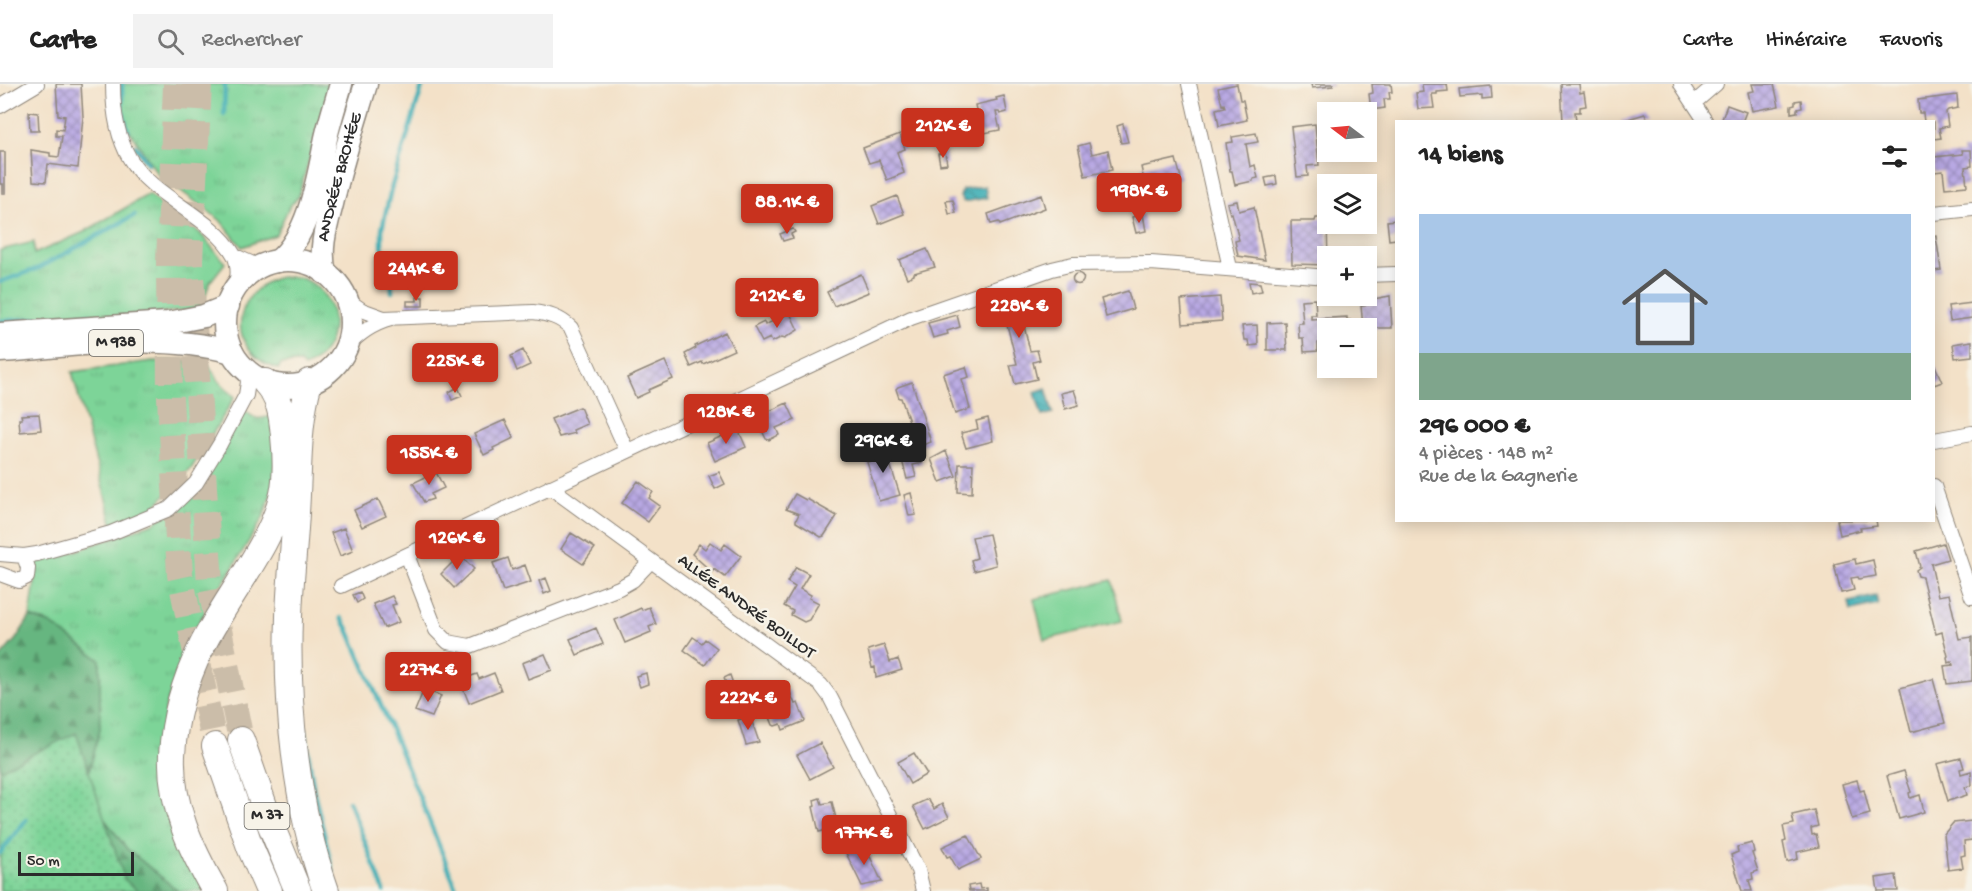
<!DOCTYPE html>
<html lang="fr">
<meta charset="utf-8">
<style>
:root{--surface:#fff;--page:#f2f2f2;--text:#222;--muted:#767676;--line:#e0e0e0;--accent:#c8321e}
body{margin:0;font-family:"Gochi Hand",sans-serif;background:var(--page);color:var(--text);height:100vh;display:flex;flex-direction:column;font-size:22px;white-space:nowrap}
*{box-sizing:border-box;margin:0}
p{font-size:20px;color:var(--muted)}
.icon{flex:none;width:33px;height:33px;fill:none;stroke:currentColor;stroke-width:2;stroke-linecap:round;stroke-linejoin:round}
.map{position:relative;flex:1;overflow:hidden}
.drawer{position:absolute;left:1395px;top:36px;width:540px;height:402px;display:flex;flex-direction:column;background:var(--surface);border-radius:0px;box-shadow:0 3px 15px #0003}
.drawer>*{flex:none}
.needle{width:39px;rotate:286deg}
.buttons{position:absolute;left:1317px;top:18px;display:grid;gap:12px}
.buttons a{display:grid;place-items:center;width:60px;height:60px;border-radius:0px;background:var(--surface);box-shadow:0 3px 15px #0003;font-size:30px}
.scale{position:absolute;left:18px;bottom:15px;width:116px;box-sizing:border-box;padding-left:6px;border:3px solid #2b2b2b;border-top:0;font-size:16px;line-height:21px;white-space:nowrap;color:#2b2b2b;-webkit-text-stroke:4px #f7f3e8;paint-order:stroke}
.price{position:absolute;translate:-50% -51px;padding:0 14px;border-radius:6px;background:var(--accent);color:#fff;font-size:20px;line-height:39px;filter:drop-shadow(0 2px 3px #0008)}
.price::after{content:'';position:absolute;left:50%;top:36px;width:18px;height:14px;margin-left:-9px;background:inherit;clip-path:polygon(0 0,100% 0,50% 100%)}
.price.selected{background:#222;color:#fff}
ul{padding:0;list-style:none}
li{display:grid;align-content:center;gap:12px;height:318px;padding:0 24px}
li+li{border-top:2px solid var(--line)}
li span{display:grid;place-items:center;height:186px;border-radius:0px;color:#555}
li>.icon{margin-inline-start:auto}
span .icon{width:108px;height:108px;fill:#fffc;stroke-width:1}
li b{font-size:26px}
h2{display:flex;justify-content:space-between;align-items:center;height:72px;padding:0 24px;font-size:26px}
header{display:flex;align-items:center;gap:36px;box-sizing:border-box;height:84px;padding:0 30px;background:var(--surface);border-bottom:2px solid var(--line)}
header strong{font-size:28px}
nav{display:flex;gap:33px;margin-inline-start:auto;font-size:21px}
.search{width:420px;height:54px;background:var(--page);display:flex;align-items:center;gap:15px;box-sizing:border-box;padding:0 21px;border-radius:0px;color:var(--muted);font-size:22px}
.map>svg:first-child{display:block}
</style>
<header>
<strong>Carte</strong>
<div class="search"><svg class="icon" aria-label="search" viewBox="0 0 24 24"><circle cx="10" cy="10" r="6"/><path d="M15 15l6 6"/></svg>Rechercher</div>
<nav><a>Carte</a><a>Itinéraire</a><a>Favoris</a></nav>
</header>
<div class="map">
<svg width="1972" height="807" viewBox="0 0 1972 807">
<defs>
<pattern id="grass-tufts" width="24" height="20" patternUnits="userSpaceOnUse" patternTransform="scale(1.5)"><rect width="24" height="20" fill="#7dd498"/><path d="M3 7l-1-3M5 7V3M7 7l1-3M15 17l-1-3M17 17v-4M19 17l1-3" fill="none" stroke="#6cb683"/></pattern>
<pattern id="forest-firs" width="22" height="20" patternUnits="userSpaceOnUse" patternTransform="scale(1.5)"><rect width="22" height="20" fill="#66b680"/><path d="M5 1l3.5 6h-7zM16 11l3.5 6h-7z" fill="#549469"/></pattern>
<pattern id="park-dots" width="8" height="8" patternUnits="userSpaceOnUse" patternTransform="scale(1.5)"><rect width="8" height="8" fill="#7dd498"/><path d="M2 2h.1M6 6h.1" fill="none" stroke="#6cb683" stroke-width="1.8" stroke-linecap="round"/></pattern>
<pattern id="water-waves" width="16" height="10" patternUnits="userSpaceOnUse" patternTransform="scale(1.5)"><rect width="16" height="10" fill="#3daeb5"/><path d="M0 5q4-4 8 0t8 0" fill="none" stroke="#338e93"/></pattern>
<pattern id="building-cross-hatch" width="8" height="8" patternUnits="userSpaceOnUse" patternTransform="scale(1.5)"><rect width="8" height="8" fill="#b8a8e3"/><path d="M0 0l8 8M0 8l8-8" fill="none" stroke="#9689b8"/></pattern>
</defs>
<rect width="100%" height="100%" fill="#f7f3e8"/>
<filter id="ink" filterUnits="userSpaceOnUse"><feTurbulence type="fractalNoise" baseFrequency=".0167" numOctaves="2"/><feDisplacementMap in="SourceGraphic" scale="12" xChannelSelector="R" yChannelSelector="G"/><feConvolveMatrix kernelMatrix="1 2 1 2 8 2 1 2 1" color-interpolation-filters="sRGB"/></filter>
<filter id="wash" filterUnits="userSpaceOnUse"><feTurbulence type="fractalNoise" baseFrequency=".008" numOctaves="4" result="noise"/><feDisplacementMap in="SourceGraphic" scale="24" xChannelSelector="R" yChannelSelector="G"/><feGaussianBlur stdDeviation="1.35" result="paint"/><feColorMatrix in="noise" values="0 0 0 0 0 0 0 0 0 0 0 0 0 0 0 0 0 1.4 0 .05"/><feComposite in="paint" operator="in"/></filter>
<g filter="url(#wash)">
<rect width="100%" height="100%" fill="#f3e1c8"/>
<path fill="url(#grass-tufts)" stroke="#548062" stroke-width="1.5" d="M120,0H332L298,113L289,123L276,151L242,163L220,136L157,89L122,35L119,15Z
M149,110L166,125L200,149L225,179L210,198L201,224L190,226L0,242V166L34,158V170L84,148Z
M281,193C289,193 297,192 304,195C343,212 343,267 304,283L300,279L281,280L278,285C268,281 260,278 253,270C226,242 246,201 281,193Z
M152,277H206L219,297L235,313L191,385L154,423L113,442L72,288Z
M244,326C256,336 257,336 272,332L276,376L272,407L263,434L194,547L181,579L166,621L162,658L204,807H178L127,765L84,708L51,540L30,533L38,476L76,467L154,439L184,418Z"/>
<path fill="url(#forest-firs)" stroke="#487056" stroke-width="1.5" d="M30,533L51,540L100,576V645L84,708L127,765L178,807H0V573L16,555Z"/>
<path fill="url(#park-dots)" stroke="#548062" stroke-width="1.5" d="M76,649L125,796L138,807H0V686Z"/>
<path fill="#7dd498" stroke="#548062" stroke-width="1.5" d="M1112,496L1122,537L1044,556L1034,515Z"/>
<path fill="url(#water-waves)" stroke="#346c70" stroke-width="1.5" d="M985,102L987,114L964,118L960,113L962,106Z
M776,207L781,217L757,228L753,217Z
M1046,304L1053,329L1042,332L1035,308Z
M1876,512L1878,521L1851,527L1849,518Z"/>
<g fill="none" stroke-linecap="round" stroke-linejoin="round">
<path stroke="#3daeb5" stroke-width="4.5" d="M122,0V26L128,47
M224,30L225,0
M135,62L148,80
M0,198L39,184L135,131
M392,208L391,186L382,162V145L391,105L423,0
M0,237L90,231
M341,534L347,543C385,630 423,718 457,807
M305,646L314,708L333,788
M349,717L384,807
M0,769L26,736"/>
</g>
<g id="blocks">
<path fill="url(#building-cross-hatch)" d="M56,0H81L83,33L78,84L48,80L46,98L33,97L31,66L50,69V72L59,73L62,52H56V45L63,46L65,32L58,31Z
M1237,0L1240,16H1243L1247,36L1219,42L1216,25L1225,23L1224,20L1222,21L1218,4Z
M1311,0H1333V2L1312,4Z
M1372,0H1391L1392,8H1389L1390,15H1384L1385,24L1371,26L1369,10L1373,9Z
M1422,0H1447L1448,7L1437,8V10H1432L1434,24L1418,25L1416,9L1423,8Z
M1561,0H1579L1580,9L1584,8L1586,22L1580,23V28H1575L1576,38H1563Z
M1752,0H1774L1779,22L1752,27L1748,8L1754,7Z
M1491,2L1492,14L1482,15V11L1460,13L1459,5Z
M1957,11L1958,24L1948,26L1946,28L1948,42L1939,44L1941,54L1934,55V38H1924L1923,29H1919L1918,16Z
M1004,12L1007,28L1000,30L999,28H996L1000,46L974,51L971,49L970,39L971,37L978,35L975,21L997,16L996,14Z
M1801,16L1802,24L1797,25V28L1791,29V22L1795,21V17Z
M1727,21L1746,28L1742,38H1721Z
M29,28L38,29L39,47H30Z
M1645,30L1648,38H1621V37Z
M1123,40L1128,58L1121,59L1117,42Z
M1315,40L1319,81L1307,82L1308,92L1297,93L1291,43Z
M1256,49L1258,58L1246,60L1250,83L1255,81L1258,94L1253,95V97L1235,101L1232,87H1230L1226,59L1233,58L1232,53Z
M900,50L905,65L897,68L904,89L887,96L879,76L869,79L863,64Z
M1089,59L1092,70L1108,66L1112,86L1085,92L1078,62Z
M1962,66H1971L1972,82L1965,83L1967,102L1945,104L1943,87L1934,88V73L1963,70Z
M0,68H5V109H3V100H0Z
M945,68L947,80L940,81L938,70Z
M1176,75L1181,94L1161,99L1162,107L1147,110L1141,83Z
M1276,92L1277,100L1267,102L1265,94Z
M1041,111L1045,124L1000,141L999,138L991,140L988,130Z
M897,112L904,130L879,140L872,122Z
M953,116L956,129L949,130L946,117Z
M1237,117L1239,127L1254,123L1265,176L1238,172L1235,157L1239,156L1232,129L1230,130L1227,119Z
M1143,130L1146,147L1136,149L1132,133Z
M1316,134H1327L1328,181L1292,180L1291,137H1315Z
M1396,136V155L1389,156L1387,137Z
M793,145L795,148L791,150L793,154L783,157L780,150Z
M1934,152H1936L1941,186L1934,187Z
M927,165L935,183L914,189V191L907,194L899,176Z
M1072.5 195a5.5 5.5 0 1 1 11 0a5.5 5.5 0 1 1-11 0Z
M861,190L869,208L834,222L827,208L836,203V202Z
M1249,198L1260,199L1262,207L1251,209Z
M1128,207L1133,225L1106,233L1101,215Z
M1030,210L1031,216L1026,217L1028,223L1020,225L1030,267L1037,266L1040,276L1033,278L1037,295L1015,300L1010,281L1017,280L1004,229L997,231L994,220Z
M1390,212L1392,244H1363L1361,221L1374,220L1373,215Z
M417,213H423V222H407V217H417Z
M1220,213L1222,237L1183,240L1181,216Z
M1315,215L1316,231H1311V235L1347,233V236H1350L1351,244H1328V258L1318,259V267L1304,268L1303,254H1299L1298,239H1303L1301,216Z
M1972,219V234L1950,237L1948,222Z
M790,229L798,246L785,254L782,253L772,258L770,254L762,258L754,243L764,238L765,241Z
M957,231L960,243L947,247L948,250L933,254L928,239Z
M1285,238L1287,266H1267V239Z
M1257,241L1258,261L1249,262L1248,256H1244L1242,242Z
M725,248L734,266L703,280L702,278L691,283L685,270L696,264L695,262Z
M1972,257V272L1955,274L1953,260Z
M523,266L530,281L517,287L511,272Z
M665,277L673,295L648,306L649,308L636,314L627,294Z
M1934,279L1942,298L1934,301Z
M966,283L969,293L962,295L970,325L955,330L943,290Z
M912,298L931,358L917,363L922,379L913,381L916,393L907,395L897,357L914,352L901,314H899L896,305L898,303Z
M458,303L462,312L452,316L449,308Z
M1074,306L1079,321L1065,325L1061,309Z
M787,319L795,336L776,344L779,351L769,356L766,355L756,333Z
M580,323L587,340L573,346L575,349L559,353L551,335Z
M39,330L41,346L20,348L19,335H22L21,331Z
M988,334L993,357L966,364L961,349L978,345L976,337Z
M505,336L514,354L493,364L494,366L484,371L474,350Z
M738,345L746,363L715,377L707,359Z
M883,358L900,411L879,417L867,378L876,376L871,362Z
M419,365L422,372L414,376L411,369Z
M946,367L956,392L940,398L931,375Z
M959,380H973L972,409L958,408Z
M436,388L444,404L431,410L433,415L424,418L413,399Z
M719,388L725,400L715,405L709,392Z
M638,397L653,408L649,414L660,422L648,438L622,419Z
M911,409L916,431L909,432L904,411Z
M795,410L806,416L807,415L837,432L824,452L821,453L796,438V436L799,430L786,425Z
M378,415L386,432L362,443L354,426Z
M1837,436H1876L1877,442L1860,444L1861,446L1840,451Z
M344,444L353,467L340,472L331,449Z
M571,449L595,464L583,480L561,465Z
M989,450L996,481L974,487L971,476L977,474L972,453Z
M710,458L721,466L725,460L741,472L725,493L714,485L712,488L692,470L699,460L705,465Z
M1943,459L1948,475L1931,480L1938,512L1949,510L1959,555L1972,553V597L1947,600L1944,582L1953,581L1952,578L1948,579L1947,573L1948,572L1942,548L1936,550L1922,493L1918,492L1916,486L1920,483L1916,467Z
M460,471L474,485L454,504L441,490Z
M508,474L512,486L525,481L531,498L503,507L493,479Z
M1855,475L1856,480L1873,476L1876,492L1859,495L1858,493L1851,494L1854,506L1841,509L1834,480Z
M796,483L809,490L800,505L811,511L809,514L819,519L809,536L804,538L791,531L793,527L784,522L795,503L787,498Z
M546,494L551,507L544,510L539,497Z
M360,508L363,515L357,519L353,511Z
M392,512L396,520L392,521L399,538L384,544L373,520Z
M649,523L656,540L649,543L651,548L625,559L615,536L641,524L642,526Z
M596,544L603,560L577,571L570,555Z
M693,553L702,559L705,555L717,564L705,581L684,566Z
M884,561L890,578L898,575L902,586L876,594L875,583L872,584L868,566Z
M545,570L552,586L528,595L522,579Z
M494,589L501,606L469,619L463,604L469,602L466,594L477,590L479,595Z
M646,589L648,600L640,603L636,592Z
M730,591L733,600L727,602L724,594Z
M1933,595L1945,639L1911,648L1900,604Z
M424,605L441,612L432,633L415,627Z
M789,606L795,620L798,619L805,637L783,646L781,640L775,642L773,641L762,613L770,610L774,612Z
M750,632L759,658L746,661L738,636Z
M820,659L833,683L810,695L797,671Z
M914,669L927,690L910,700L898,678Z
M1961,674L1964,684L1960,685L1961,690L1971,687L1972,701L1965,703L1967,711L1948,717L1937,680Z
M1904,687L1911,708L1909,709L1910,714L1920,711L1924,728L1899,735L1887,692Z
M1857,696L1860,707L1864,706L1870,730L1852,735L1842,700Z
M820,714L822,720L832,718L838,743L819,748L813,723L815,722L814,716Z
M928,715L934,725L942,720L949,733L925,745L913,722Z
M1814,726L1818,742L1811,744L1812,751L1816,750L1819,763L1797,768L1798,775L1787,778L1783,758L1786,757L1783,742L1794,740L1792,731Z
M1972,737V756L1964,757L1965,771L1961,772L1963,784L1948,786L1944,750L1953,739Z
M968,751L981,775L958,786L950,772L947,773L942,763Z
M1752,759L1754,768L1752,769L1758,787L1752,789L1753,795L1749,796L1752,807H1742L1731,771L1738,768L1737,763Z
M864,760L882,798L862,802L846,769Z
M1896,791L1898,807H1878L1876,794Z
M979,800L980,805L987,804V807H969L968,802Z"/>
</g>
</g>
<g filter="url(#ink)">
<use href="#blocks" fill-opacity="0" stroke="#8f867a" stroke-width="1.5"/>
<g fill="none" stroke-linecap="round" stroke-linejoin="round">
<path stroke="#cbbda9" stroke-width="26" stroke-dasharray="26 13" stroke-linecap="butt" d="M176,0L169,178L170,314L180,491L215,662
M199,0L190,176L210,501L241,656"/>
<g stroke="#8f867a" stroke-width="16">
<path id="street" d="M113,0C113,25 117,53 130,75C153,114 212,132 234,171C239,181 238,193 236,203
M1189,0L1230,184
M1681,0L1706,38
M1694,19L1716,0
M0,22L37,0
M1934,129L1972,125
M235,172L253,180L264,181
M1366,191L1396,190
M346,215L362,226L384,234L533,228C548,230 560,233 571,244L627,367
M345,265C357,251 372,240 391,235
M1934,356L1972,349
M1934,402L1972,513
M550,403L821,601L830,613L918,786L923,807
M0,470L24,472L37,470L111,449L169,425L196,399L220,360L246,311L248,298L246,286
M407,471L436,546L448,558L470,562L619,504L633,496L651,477
M0,490L19,497L27,493L28,484L24,472
M341,502L911,234L1052,185L1073,180L1151,179L1328,193"/>
</g>
<g stroke="#8f867a" stroke-width="25">
<g id="primary">
<circle cx="288" cy="239" r="63"/>
<path d="M278,177C310,150 318,93 326,54C330,36 336,18 341,0"/>
<path id="s1" d="M325,189C319,165 326,143 332,120C341,80 354,40 366,0"/>
<path d="M0,250L168,239L204,232L228,222"/>
<path d="M0,267C73,262 160,248 232,268"/>
</g>
</g>
<g stroke="#8f867a" stroke-width="28">
<path id="highway" d="M309,298C297,340 299,386 296,429C294,464 290,499 289,533C286,622 296,723 326,807
M241,656L270,739L298,807
M215,662L250,763L269,807
M215,807C191,765 170,721 172,671C174,633 185,596 202,562C225,515 272,460 283,410C287,391 286,371 284,352C282,330 280,314 265,298"/>
</g>
<use href="#street" stroke="#fff" stroke-width="14"/>
<use href="#primary" stroke="#fff" stroke-width="22"/>
<use href="#highway" stroke="#fff" stroke-width="26"/>
</g>
</g>
<g text-anchor="middle" dominant-baseline="central" stroke-width="5" stroke-linejoin="round" paint-order="stroke">
<g fill="#f7f3e8" stroke="#686764" stroke-width="1.5">
<rect x="89" y="246" width="54" height="26" rx="4.5"/>
<rect x="244.5" y="719" width="45" height="26" rx="4.5"/>
</g>
<g font-size="16" font-weight="bold" fill="#2b2b2b">
<text x="116" y="259">M 938</text>
<text x="267" y="732">M 37</text>
</g>
<g font-size="18" fill="#2b2b2b" stroke="#f7f3e8">
<text stroke="none"><textPath href="#s1" startOffset="98">ANDRÉE BROHÉE</textPath></text>
<text transform="translate(746 523) rotate(36)">ALLÉE ANDRÉ BOILLOT</text>
</g>
</g>
</svg>
<div class="buttons">
<a><svg class="needle" viewBox="-14 -14 28 28"><path d="M0-13l5 13h-10z" fill="#e53935"/><path d="M0 13l5-13h-10z" fill="#767676"/></svg></a>
<a><svg class="icon" aria-label="layers" viewBox="0 0 24 24"><path d="M12 4l9 5-9 5-9-5zM3 14l9 5 9-5"/></svg></a>
<a>+</a>
<a>−</a>
</div>
<div class="scale">50 m</div>
<b class="price" style="left:943px;top:75px">212K €</b>
<b class="price" style="left:1139px;top:140px">198K €</b>
<b class="price" style="left:787px;top:151px">88.1K €</b>
<b class="price" style="left:416px;top:218px">244K €</b>
<b class="price" style="left:777px;top:245px">212K €</b>
<b class="price" style="left:1019px;top:255px">228K €</b>
<b class="price" style="left:455px;top:310px">225K €</b>
<b class="price" style="left:726px;top:361px">128K €</b>
<b class="price selected" style="left:883px;top:390px">296K €</b>
<b class="price" style="left:429px;top:402px">155K €</b>
<b class="price" style="left:457px;top:487px">126K €</b>
<b class="price" style="left:428px;top:619px">227K €</b>
<b class="price" style="left:748px;top:647px">222K €</b>
<b class="price" style="left:864px;top:782px">177K €</b>
<section class="drawer">
<h2>14 biens<svg class="icon" aria-label="filters" viewBox="0 0 24 24"><path d="M4 7h16M4 17h16"/><circle cx="9" cy="7" r="2"/><circle cx="15" cy="17" r="2"/></svg></h2>
<ul>
<li><span style="background:linear-gradient(#a9c7e8 75%,#7fa58c 0)"><svg class="icon" aria-label="home" viewBox="0 0 24 24"><path d="M3 11l9-7 9 7M6 9v11h12V9"/></svg></span><div><b>296 000 €</b><p>4 pièces · 148 m²</p><p>Rue de la Gagnerie</p></div></li>
</ul>
</section>
</div>
